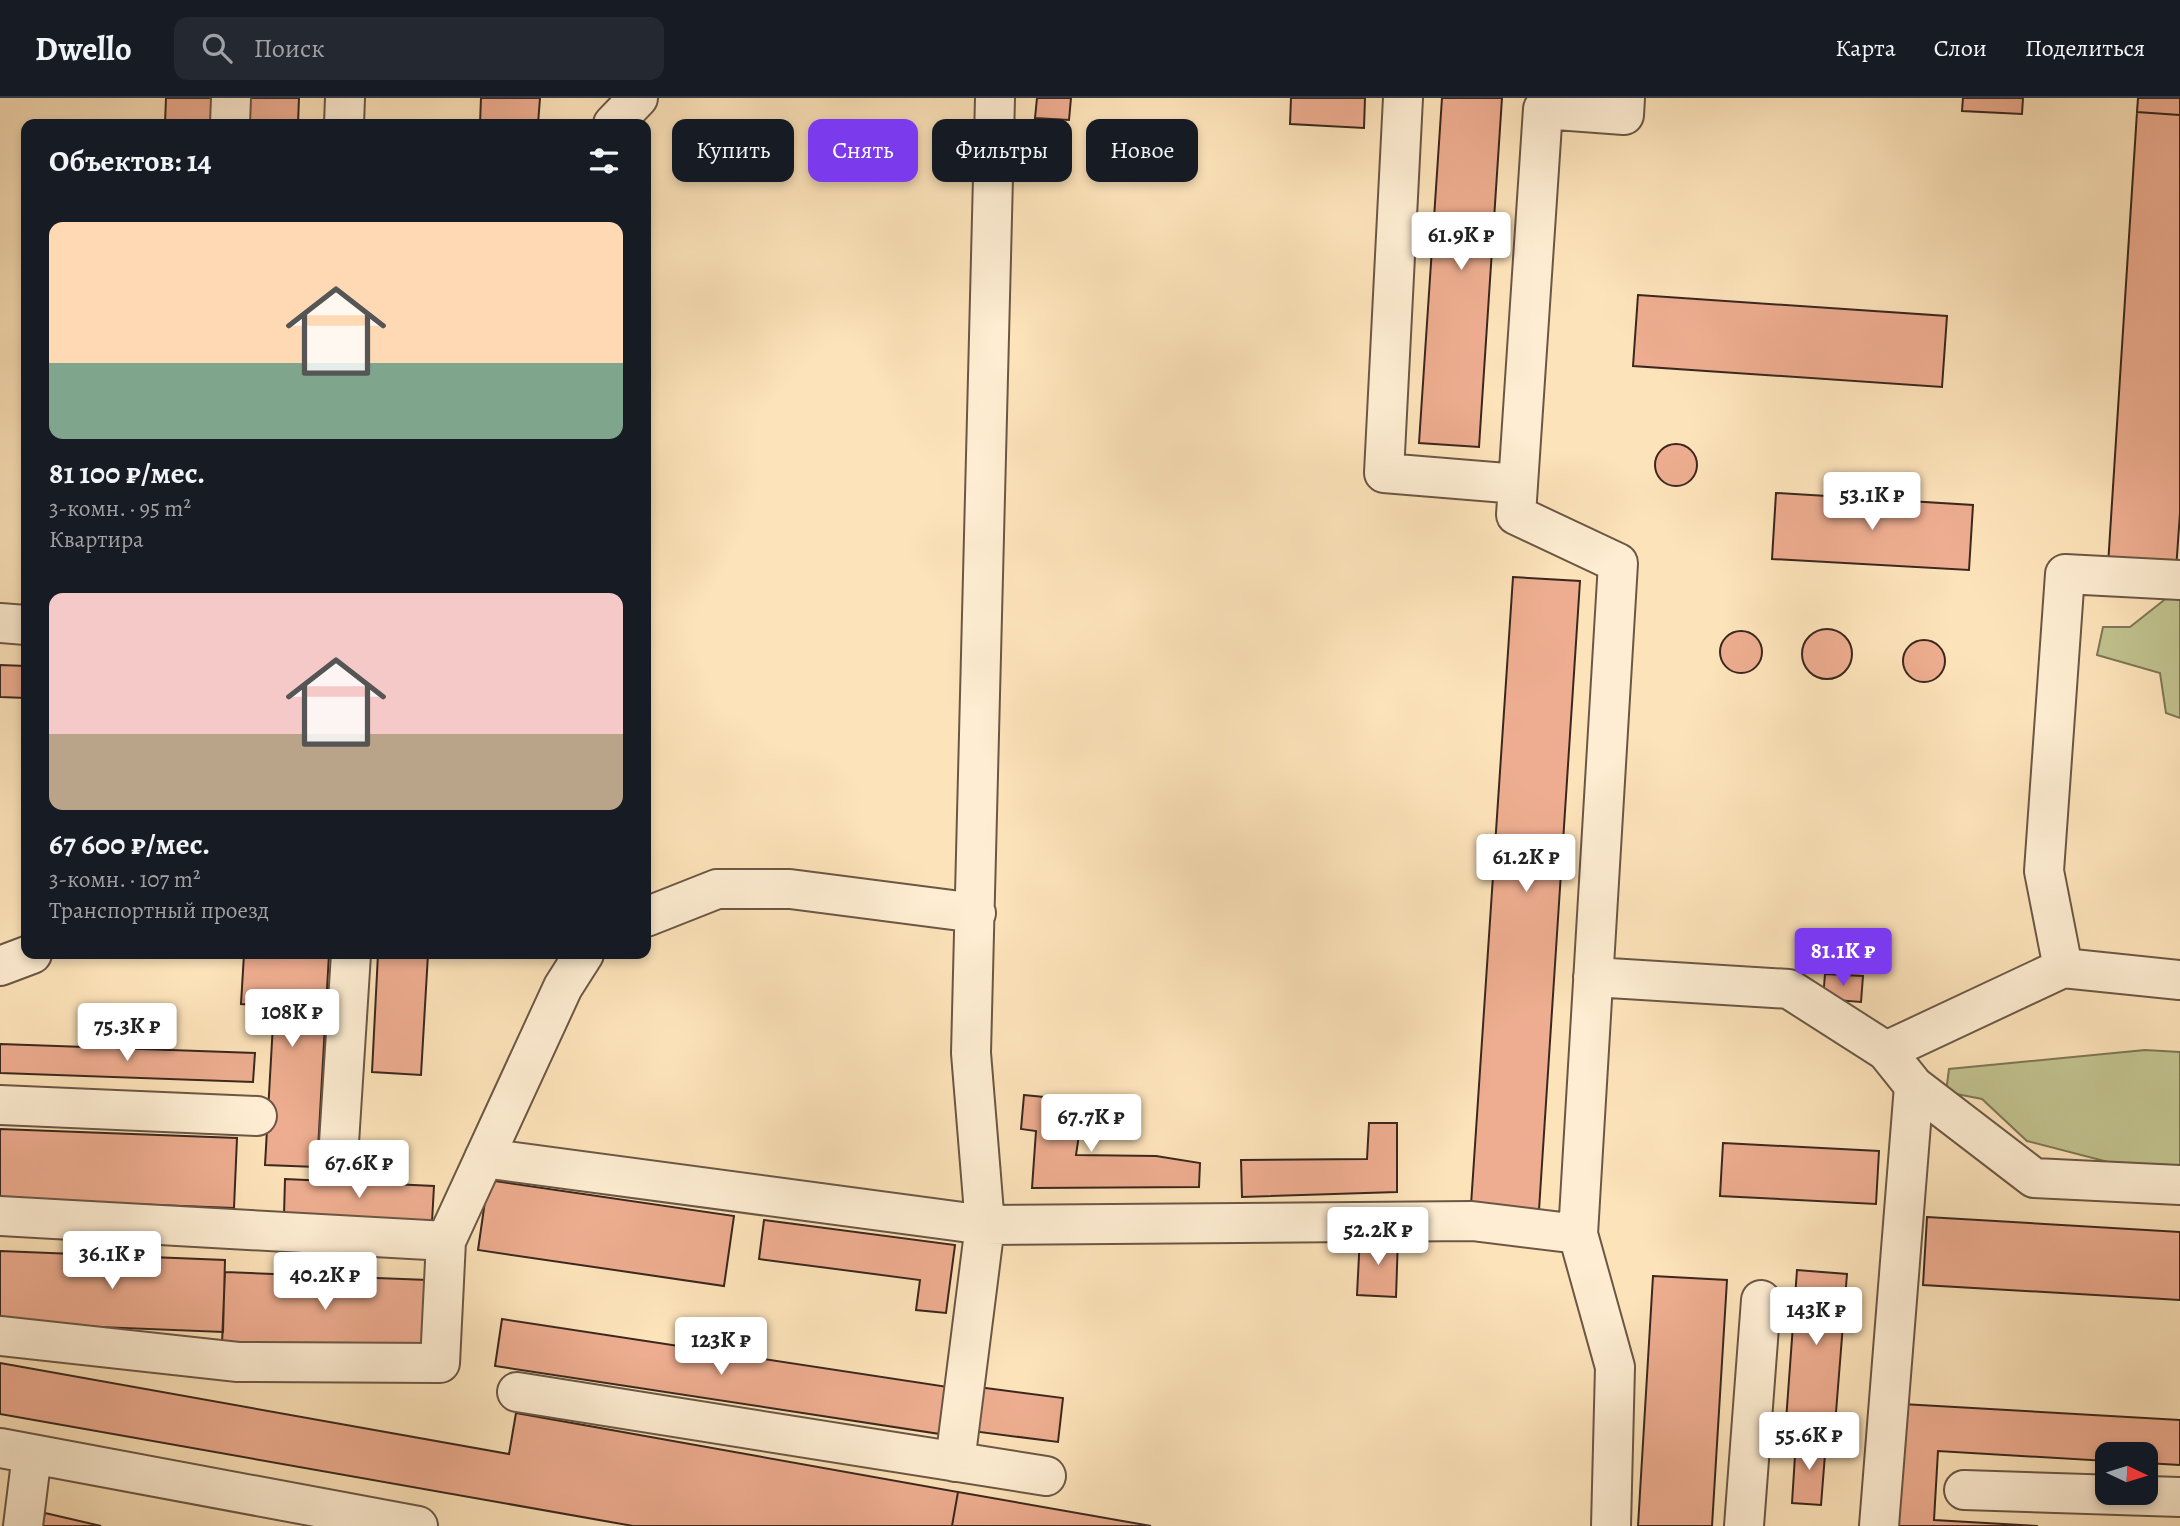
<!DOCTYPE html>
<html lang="ru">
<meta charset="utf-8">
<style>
:root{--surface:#171b24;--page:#242831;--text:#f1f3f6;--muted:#9ea1a6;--line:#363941;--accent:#7c3aed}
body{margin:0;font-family:Alegreya,serif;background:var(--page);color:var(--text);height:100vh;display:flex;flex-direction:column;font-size:26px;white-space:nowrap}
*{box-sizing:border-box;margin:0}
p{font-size:23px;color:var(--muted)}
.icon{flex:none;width:38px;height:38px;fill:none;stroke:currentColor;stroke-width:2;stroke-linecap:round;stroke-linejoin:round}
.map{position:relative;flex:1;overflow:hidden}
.drawer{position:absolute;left:21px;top:21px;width:630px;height:840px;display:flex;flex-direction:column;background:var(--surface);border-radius:14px;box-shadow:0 4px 10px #0003}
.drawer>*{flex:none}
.banner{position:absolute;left:672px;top:21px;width:665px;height:63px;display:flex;gap:14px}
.needle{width:46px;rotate:94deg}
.fabs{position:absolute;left:2095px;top:1344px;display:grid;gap:14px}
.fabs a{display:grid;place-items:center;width:63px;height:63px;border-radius:14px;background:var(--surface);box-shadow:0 4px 10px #0003;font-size:35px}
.price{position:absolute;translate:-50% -60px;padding:0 16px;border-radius:7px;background:#fff;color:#222;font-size:23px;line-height:46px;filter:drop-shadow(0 2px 4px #0008)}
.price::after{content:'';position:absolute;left:50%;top:42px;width:21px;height:16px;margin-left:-10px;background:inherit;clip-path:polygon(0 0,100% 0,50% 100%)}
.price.active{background:var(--accent);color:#fff}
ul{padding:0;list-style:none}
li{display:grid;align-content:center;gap:14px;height:371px;padding:0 28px}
li span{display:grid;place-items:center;height:217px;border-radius:14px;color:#555}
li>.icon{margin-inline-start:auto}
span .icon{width:126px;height:126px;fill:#fffc;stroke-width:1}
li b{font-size:30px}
h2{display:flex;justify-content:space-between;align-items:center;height:84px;padding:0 28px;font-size:30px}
.tag{padding:0 24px;border-radius:14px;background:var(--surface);box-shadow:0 4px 10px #0003;font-size:24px;line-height:63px}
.tag.active{background:var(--accent);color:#fff}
header{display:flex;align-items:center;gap:42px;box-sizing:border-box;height:98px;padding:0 35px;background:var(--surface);border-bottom:2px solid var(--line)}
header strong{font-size:33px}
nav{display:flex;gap:38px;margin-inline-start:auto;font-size:24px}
.search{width:490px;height:63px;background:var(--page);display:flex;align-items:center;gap:18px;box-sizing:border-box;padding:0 24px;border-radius:14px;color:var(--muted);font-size:26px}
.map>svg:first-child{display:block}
</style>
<header>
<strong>Dwello</strong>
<div class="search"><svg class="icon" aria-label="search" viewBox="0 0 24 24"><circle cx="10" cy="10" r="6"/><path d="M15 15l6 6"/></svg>Поиск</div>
<nav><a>Карта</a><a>Слои</a><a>Поделиться</a></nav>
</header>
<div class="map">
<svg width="2180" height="1428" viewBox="0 0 2180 1428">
<rect width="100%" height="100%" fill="#fde3ba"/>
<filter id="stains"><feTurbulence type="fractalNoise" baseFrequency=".00286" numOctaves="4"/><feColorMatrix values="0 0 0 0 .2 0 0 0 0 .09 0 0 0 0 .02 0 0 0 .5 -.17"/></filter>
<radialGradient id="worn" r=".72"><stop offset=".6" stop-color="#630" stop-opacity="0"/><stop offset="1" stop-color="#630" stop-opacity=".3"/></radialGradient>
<path fill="#c1c38f" stroke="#7e7656" stroke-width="2" d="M2173,495L2180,496V620L2166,615L2160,575L2097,557L2103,529H2130Z
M2145,952L2180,954V1072H2139L2027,1043L1982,1001L1946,994L1949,971Z"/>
<path fill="#eead90" stroke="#3a281e" stroke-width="2" d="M166,0H214L213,26H165Z
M249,0H299L298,26H248Z
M481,0H540L538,26H480Z
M1037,0H1071L1069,22L1035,20Z
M1291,0H1365L1364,30L1290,26Z
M1442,0H1502L1479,349L1419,345Z
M1963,0H2023L2022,16L1962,13Z
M2138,0H2180V17L2137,14Z
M2137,14L2180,17V415L2176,472L2108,467Z
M1638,197L1947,218L1942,289L1633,268Z
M1655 367a21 21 0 1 1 42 0a21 21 0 1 1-42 0Z
M1776,395L1973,407L1969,472L1772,461Z
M1513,479L1580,483L1539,1112L1471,1107Z
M1802 556a25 25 0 1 1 50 0a25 25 0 1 1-50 0Z
M1720 554a21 21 0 1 1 42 0a21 21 0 1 1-42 0Z
M1903 563a21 21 0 1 1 42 0a21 21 0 1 1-42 0Z
M0,567L26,568V600L0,599Z
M244,856H329L317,1069L265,1067L274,908L241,906Z
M378,856H428L421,977L372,974Z
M1825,876L1863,878L1861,904L1823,901Z
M0,946L255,955L253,984L0,975Z
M1024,997L1084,1003L1076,1057L1156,1058L1200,1065L1199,1089L1032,1090L1036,1033L1021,1031Z
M1369,1025H1397V1094L1242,1099L1241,1062L1367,1061Z
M0,1031L237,1040L234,1110L0,1101Z
M1723,1045L1879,1053L1876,1106L1720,1098Z
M285,1081L434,1088L432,1124L284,1117Z
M488,1082L734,1118L724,1188L478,1152Z
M1927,1119L2180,1134V1202L1923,1187Z
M764,1122L955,1147L946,1215L916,1212L920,1182L759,1161Z
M1360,1138L1398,1140L1396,1199L1357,1197Z
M0,1153L225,1162L223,1234L0,1225Z
M1797,1172L1847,1176L1835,1327L1786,1323Z
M225,1174L428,1182L425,1254L222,1246Z
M1653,1178L1727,1182L1712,1428H1638Z
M502,1221L948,1289L940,1336L495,1268Z
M0,1265L509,1356L516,1315L958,1394L952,1428H633L0,1316Z
M978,1289L1063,1300L1058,1344L972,1333Z
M1902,1306L2180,1322V1367L2146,1365V1356H2107V1363L1938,1353L1934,1422L2038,1428H1895Z
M1796,1342L1826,1344L1821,1407L1792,1405Z
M958,1394L1151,1428H952Z
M45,1415L101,1428H42Z"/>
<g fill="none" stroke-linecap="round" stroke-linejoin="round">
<g stroke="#6b5745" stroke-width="42">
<path id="minor" d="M1403,0L1384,375L1518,386
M230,26L231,0
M344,26L345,0
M613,26L638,0
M0,525L26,527
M646,819L717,791H790L976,815
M0,868L32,856
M2063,870L2044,773L2065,476L2180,482
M1593,879L1789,891L1886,953L1914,988L2034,1080L2180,1087
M1886,953L2063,870L2180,882
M0,1007L257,1018
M339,1045L351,856
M484,1060L985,1127L1472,1123L1578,1136L1615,1269L1611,1428
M0,1118L446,1143L563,889L584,856
M1578,1136L1618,465L1516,417L1543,11L1624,17L1625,0
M0,1238L238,1264L440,1265L446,1143
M517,1294L1046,1378
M0,1350L418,1428
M955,1364L985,1127L971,955L995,0
M1964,1392L2180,1399
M23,1428L32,1356
M1744,1428L1761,1202
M1879,1428L1914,988"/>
</g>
<use href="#minor" stroke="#feedd2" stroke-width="38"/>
</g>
<rect width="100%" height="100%" filter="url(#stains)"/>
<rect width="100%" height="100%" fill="url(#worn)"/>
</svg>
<div class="fabs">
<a><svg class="needle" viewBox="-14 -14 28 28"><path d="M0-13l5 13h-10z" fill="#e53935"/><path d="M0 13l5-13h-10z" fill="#9ea1a6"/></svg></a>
</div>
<b class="price" style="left:1461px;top:174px">61.9K ₽</b>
<b class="price" style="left:1872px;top:434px">53.1K ₽</b>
<b class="price" style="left:1526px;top:796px">61.2K ₽</b>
<b class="price active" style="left:1843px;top:890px">81.1K ₽</b>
<b class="price" style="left:292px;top:951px">108K ₽</b>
<b class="price" style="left:127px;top:965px">75.3K ₽</b>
<b class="price" style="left:1091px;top:1056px">67.7K ₽</b>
<b class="price" style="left:359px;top:1102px">67.6K ₽</b>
<b class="price" style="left:1378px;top:1169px">52.2K ₽</b>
<b class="price" style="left:112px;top:1193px">36.1K ₽</b>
<b class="price" style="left:325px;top:1214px">40.2K ₽</b>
<b class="price" style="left:1816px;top:1249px">143K ₽</b>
<b class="price" style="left:721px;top:1279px">123K ₽</b>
<b class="price" style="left:1809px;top:1374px">55.6K ₽</b>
<div class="banner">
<a class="tag">Купить</a>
<a class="tag active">Снять</a>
<a class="tag">Фильтры</a>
<a class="tag">Новое</a>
</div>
<section class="drawer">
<h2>Объектов: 14<svg class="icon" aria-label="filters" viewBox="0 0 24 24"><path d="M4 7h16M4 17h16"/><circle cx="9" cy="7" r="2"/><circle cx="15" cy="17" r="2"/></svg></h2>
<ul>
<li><span style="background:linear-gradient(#ffd9b3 65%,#7fa58c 0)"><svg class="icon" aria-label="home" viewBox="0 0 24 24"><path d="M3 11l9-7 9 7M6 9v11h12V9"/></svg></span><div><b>81 100 ₽/мес.</b><p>3-комн. · 95 m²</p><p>Квартира</p></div></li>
<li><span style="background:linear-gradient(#f6c9c9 65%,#b9a48a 0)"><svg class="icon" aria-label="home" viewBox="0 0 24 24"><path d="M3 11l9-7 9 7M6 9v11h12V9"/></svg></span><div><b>67 600 ₽/мес.</b><p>3-комн. · 107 m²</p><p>Транспортный проезд</p></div></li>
</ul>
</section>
</div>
